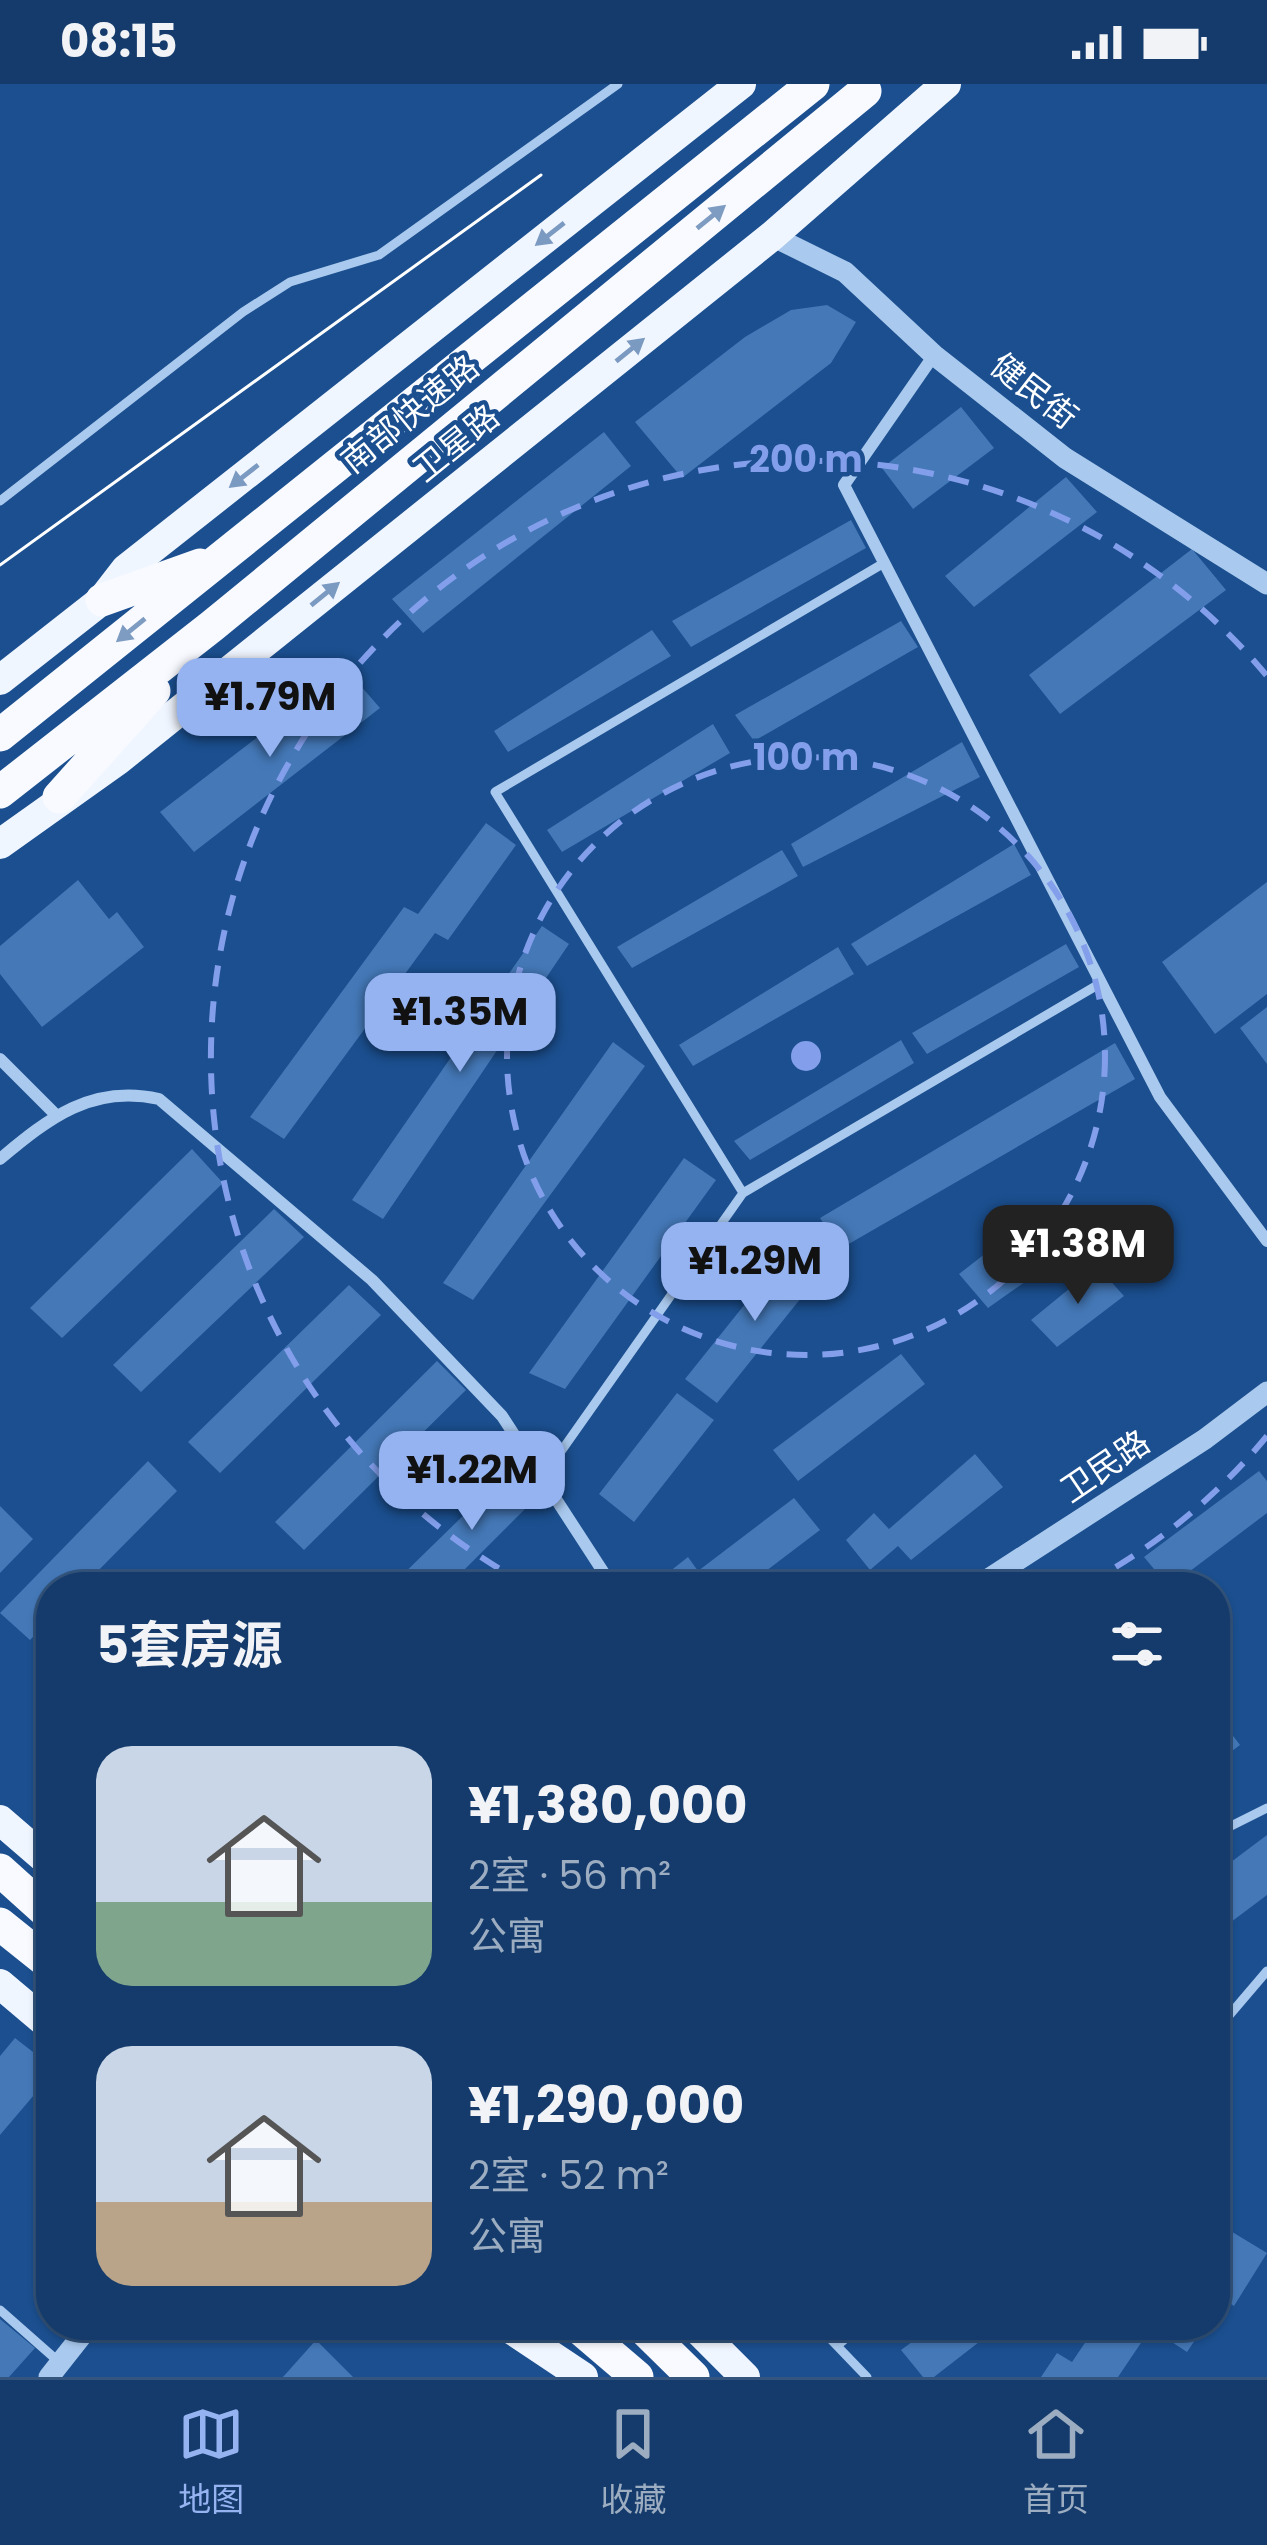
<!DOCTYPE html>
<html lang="zh">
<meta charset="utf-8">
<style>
:root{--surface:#143b6b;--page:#1d4271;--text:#f1f3f6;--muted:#9dadc1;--line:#33557e;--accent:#95b2f1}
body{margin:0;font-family:Poppins,"Noto Sans SC",sans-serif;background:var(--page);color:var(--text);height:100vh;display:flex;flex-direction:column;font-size:45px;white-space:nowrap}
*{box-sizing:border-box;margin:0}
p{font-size:39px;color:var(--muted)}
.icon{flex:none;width:66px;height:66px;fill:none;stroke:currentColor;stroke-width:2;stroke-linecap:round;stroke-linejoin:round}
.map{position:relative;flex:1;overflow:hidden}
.side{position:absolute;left:36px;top:1488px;width:1194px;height:768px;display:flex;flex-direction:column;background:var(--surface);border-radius:48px;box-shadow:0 3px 9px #0004,0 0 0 3px var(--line)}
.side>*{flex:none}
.price{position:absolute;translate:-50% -102px;padding:0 27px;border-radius:24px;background:var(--accent);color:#111;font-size:39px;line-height:78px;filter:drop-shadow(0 3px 6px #0008)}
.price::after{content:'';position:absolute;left:50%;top:72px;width:36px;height:27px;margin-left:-18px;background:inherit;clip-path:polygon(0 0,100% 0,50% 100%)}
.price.active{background:#222;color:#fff}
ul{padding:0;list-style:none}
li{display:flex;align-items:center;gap:36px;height:300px;padding:0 60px}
li span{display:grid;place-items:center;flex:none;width:336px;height:240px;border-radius:36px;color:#555}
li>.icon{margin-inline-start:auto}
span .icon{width:144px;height:144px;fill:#fffc;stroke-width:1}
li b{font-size:51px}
h2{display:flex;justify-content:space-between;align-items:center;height:144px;padding:0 60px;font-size:51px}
.status{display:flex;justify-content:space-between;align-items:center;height:84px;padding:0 60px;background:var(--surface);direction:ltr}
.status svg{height:33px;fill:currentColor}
.dock{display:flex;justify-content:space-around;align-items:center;height:168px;border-top:3px solid var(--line);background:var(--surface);font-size:33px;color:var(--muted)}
.dock a{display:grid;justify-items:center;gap:6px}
.dock .active{color:var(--accent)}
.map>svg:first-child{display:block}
</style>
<div class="status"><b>08:15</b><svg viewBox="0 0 49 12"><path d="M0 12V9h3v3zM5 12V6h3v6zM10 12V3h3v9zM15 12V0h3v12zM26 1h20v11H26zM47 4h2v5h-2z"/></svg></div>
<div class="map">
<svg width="1267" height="2293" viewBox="0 0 1267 2293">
<rect width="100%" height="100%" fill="#1b4f8f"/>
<path fill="#4478b7" d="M827,221L856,238L831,279L682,394L635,338L745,253L791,226Z
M961,323L994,364L913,425L882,384Z
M604,348L631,382L423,549L392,515Z
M1066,393L1097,428L974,523L945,492Z
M851,436L866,464L691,563L672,537Z
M1192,465L1226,506L1060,630L1029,591Z
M901,537L918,563L754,657L735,631Z
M652,546L671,572L508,668L494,647Z
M346,585L380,624L194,768L160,728Z
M713,640L730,669L562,768L547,746Z
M962,658L980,693L803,783L791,760Z
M486,739L516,761L448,856L435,849L284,1055L250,1033L404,823L418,830Z
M1014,760L1031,791L867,882L851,860Z
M782,766L798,792L632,884L617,863Z
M78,796L109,835L117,828L144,863L42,943L0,890V862Z
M1267,798V910L1215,950L1162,878Z
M542,842L569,860L383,1135L352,1116Z
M1066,860L1079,883L927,970L912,949Z
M838,863L854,890L693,982L679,961Z
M1267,923V980L1240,944Z
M901,956L914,979L750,1076L734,1057Z
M613,958L645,982L473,1216L443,1199Z
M1115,959L1135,995L840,1165L820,1134Z
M192,1065L223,1099L62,1254L30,1224Z
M684,1074L716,1096L565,1305L529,1289Z
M1044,1124L1076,1162L988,1224L959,1190Z
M274,1125L304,1153L141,1308L113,1281Z
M793,1160L825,1184L717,1319L685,1295Z
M1097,1182L1124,1212L1057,1263L1031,1236Z
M349,1201L381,1231L220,1389L188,1358Z
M901,1270L925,1300L798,1397L773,1366Z
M437,1277L466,1306L304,1466L275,1438Z
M677,1309L714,1336L634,1438L599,1410Z
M975,1370L1003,1403L911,1476L898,1462L870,1486L846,1456L874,1429L889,1445Z
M148,1377L177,1407L82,1503H51V1535L30,1556L0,1529Z
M515,1381L542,1408L447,1503H390Z
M1259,1387L1267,1397V1429L1169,1503L1144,1473Z
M794,1414L820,1446L745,1503H650L688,1473L698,1487Z
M0,1422L33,1455L0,1489Z
M1215,1628L1240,1661L1215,1680Z
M1267,1751V1811L1215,1850V1790Z
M15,1954L51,1982V1991L0,2051V1972Z
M1229,2146L1267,2169L1234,2222L1215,2209V2167Z
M0,2235L35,2264L9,2293H0Z
M935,2241H1001L934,2293H923L901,2266Z
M1097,2241H1132L1147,2250L1118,2293H1041L1057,2269L1072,2278Z
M1146,2241H1205L1187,2268Z
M316,2256L353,2293H283Z"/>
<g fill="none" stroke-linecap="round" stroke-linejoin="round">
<path stroke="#a9c9ee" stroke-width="9" d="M0,417L243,228L290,198L379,171L618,0
M743,1109L495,708L884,479
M543,1393L743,1109L1101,899
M1215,1750L1267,1724
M1215,1948L1267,1887
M0,2226L59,2278
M817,2241L867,2293
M838,2261L861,2241"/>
<path stroke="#a9c9ee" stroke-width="12" d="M934,271L844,401L1160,1013L1267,1157
M0,975L55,1030
M0,1075C49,1034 92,1000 159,1015L372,1196L502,1332L613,1503"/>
<path stroke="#a9c9ee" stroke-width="21" d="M772,152L845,188L934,271L1065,374L1267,500
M976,1503L1205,1355L1267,1308
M49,2293L90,2241"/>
<path stroke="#f0f6ff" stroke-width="30" d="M0,596L102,516L126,485L741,0
M0,760L118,676L772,152L946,0
M0,1736L51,1780
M0,1900L51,1943
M505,2241L583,2293
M693,2241L745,2293"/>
<path stroke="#f8faff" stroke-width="33" d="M102,516L200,481
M0,651L813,0
M0,708L212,542L865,7
M59,713L154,607
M0,1786L51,1832
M0,1840L51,1881
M576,2241L637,2293
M640,2241L693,2293"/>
<path stroke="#fff" stroke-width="3" d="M0,481L541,91"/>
</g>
<defs><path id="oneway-solid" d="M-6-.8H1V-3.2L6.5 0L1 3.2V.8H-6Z" transform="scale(3)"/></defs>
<g fill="#7e9cc1">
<use href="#oneway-solid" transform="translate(711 133) rotate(-39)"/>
<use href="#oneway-solid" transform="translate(131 546) rotate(141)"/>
</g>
<g fill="#7b9ac1">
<use href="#oneway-solid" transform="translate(550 150) rotate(142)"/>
<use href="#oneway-solid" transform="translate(630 266) rotate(-39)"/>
<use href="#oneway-solid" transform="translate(244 392) rotate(142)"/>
<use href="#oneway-solid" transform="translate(325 510) rotate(-39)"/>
</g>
<g fill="none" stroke="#839eea" stroke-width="6" stroke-dasharray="21 15">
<circle cx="806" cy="972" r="299"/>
<path d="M1267 1352A597 597 0 0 1 1082 1502M530 1502A597 597 0 1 1 1267 592"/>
</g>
<g text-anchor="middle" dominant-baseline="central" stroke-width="9" stroke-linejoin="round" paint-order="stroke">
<g font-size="33" fill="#fff" stroke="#1b4f8f">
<text transform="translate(1034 307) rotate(38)">健民街</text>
<text transform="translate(410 330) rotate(-39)">南部快速路</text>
<text transform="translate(456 359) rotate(-39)">卫星路</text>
<text transform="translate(1105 1382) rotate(-34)">卫民路</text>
</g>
</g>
<circle cx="806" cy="972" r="18" fill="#839eea" stroke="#1b4f8f" stroke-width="6"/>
<g font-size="36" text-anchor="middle" font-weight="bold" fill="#839eea" stroke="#1b4f8f" stroke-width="9" stroke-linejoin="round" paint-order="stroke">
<text x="806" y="388">200 m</text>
<text x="806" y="686">100 m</text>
</g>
</svg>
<b class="price" style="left:270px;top:676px">¥1.79M</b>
<b class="price" style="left:460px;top:991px">¥1.35M</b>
<b class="price active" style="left:1078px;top:1223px">¥1.38M</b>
<b class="price" style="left:755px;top:1240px">¥1.29M</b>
<b class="price" style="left:472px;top:1449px">¥1.22M</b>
<section class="side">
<h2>5套房源<svg class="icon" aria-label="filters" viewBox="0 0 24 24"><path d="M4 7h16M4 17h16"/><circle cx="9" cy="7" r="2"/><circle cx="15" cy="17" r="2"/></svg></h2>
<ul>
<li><span style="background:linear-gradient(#c9d6e8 65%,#7fa58c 0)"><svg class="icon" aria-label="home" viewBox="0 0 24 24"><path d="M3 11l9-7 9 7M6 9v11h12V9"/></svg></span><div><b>¥1,380,000</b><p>2室 · 56 m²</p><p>公寓</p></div></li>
<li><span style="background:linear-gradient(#c9d6e8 65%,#b9a48a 0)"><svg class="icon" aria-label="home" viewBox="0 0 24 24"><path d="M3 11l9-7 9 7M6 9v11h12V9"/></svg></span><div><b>¥1,290,000</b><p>2室 · 52 m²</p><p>公寓</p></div></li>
</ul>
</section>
</div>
<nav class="dock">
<a class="active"><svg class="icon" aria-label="map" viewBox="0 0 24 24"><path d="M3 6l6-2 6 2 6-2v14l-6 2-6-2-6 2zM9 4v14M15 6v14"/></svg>地图</a>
<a><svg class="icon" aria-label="saved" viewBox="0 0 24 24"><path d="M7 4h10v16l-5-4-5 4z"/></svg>收藏</a>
<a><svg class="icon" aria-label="home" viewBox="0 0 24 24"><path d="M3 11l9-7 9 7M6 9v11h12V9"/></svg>首页</a>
</nav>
